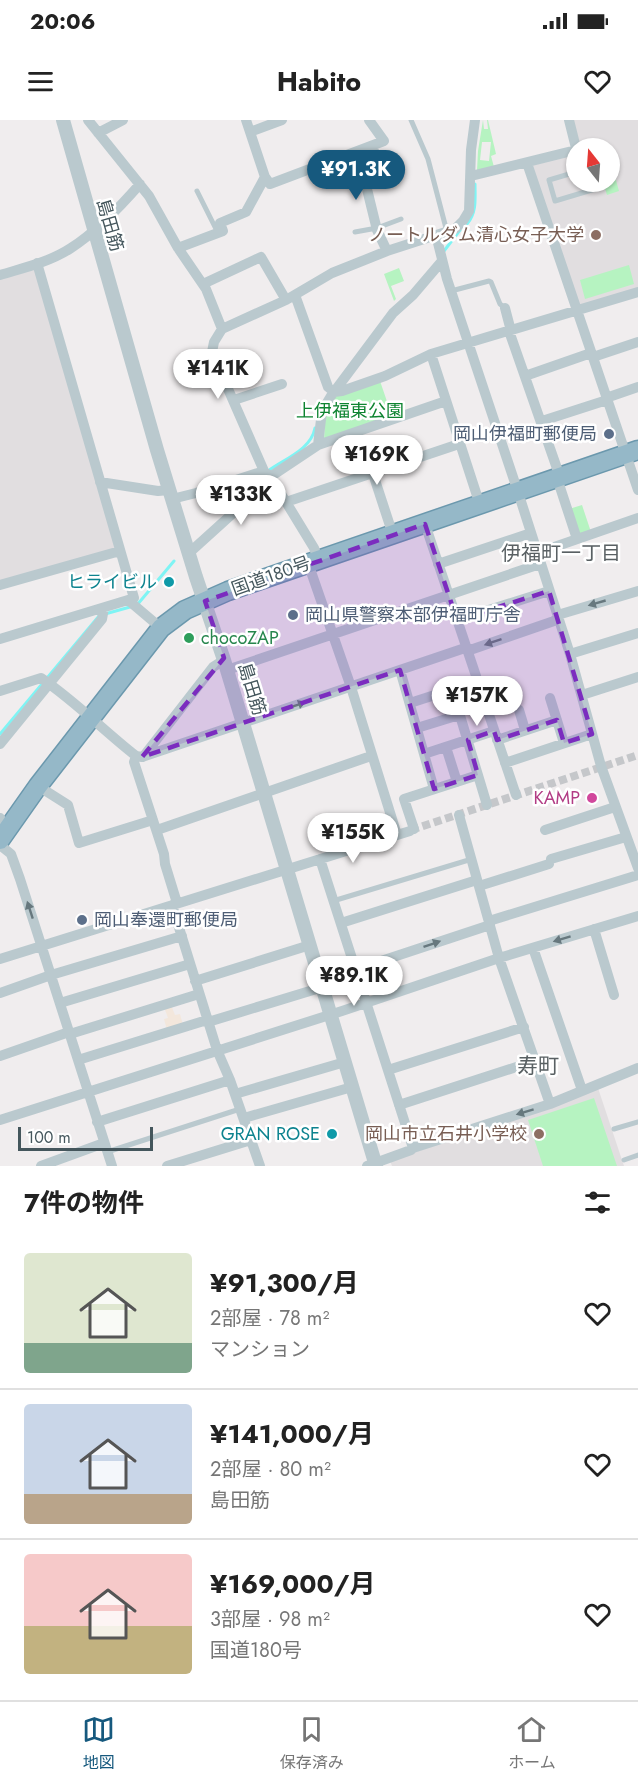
<!DOCTYPE html>
<html lang="ja">
<meta charset="utf-8">
<style>
:root{--surface:#fff;--page:#f2f2f2;--text:#222;--muted:#767676;--line:#e0e0e0;--accent:#16597e}
body{margin:0;font-family:Jost,"Noto Sans JP",sans-serif;background:var(--page);color:var(--text);height:100vh;display:flex;flex-direction:column;font-size:22px;white-space:nowrap}
*{box-sizing:border-box;margin:0}
p{font-size:20px;color:var(--muted)}
.icon{flex:none;width:33px;height:33px;fill:none;stroke:currentColor;stroke-width:2;stroke-linecap:round;stroke-linejoin:round}
.map{position:relative;height:1046px;overflow:hidden}
.panel{display:flex;flex-direction:column;background:var(--surface);flex:1}
.panel>*{flex:none}
.needle{width:39px;rotate:343deg}
.controls{position:absolute;left:566px;top:18px;display:grid;gap:12px}
.controls a{display:grid;place-items:center;width:54px;height:54px;border-radius:50%;background:var(--surface);box-shadow:0 2px 4px #0004;font-size:30px}
.scale{position:absolute;left:18px;bottom:15px;width:135px;box-sizing:border-box;padding-left:6px;border:3px solid #44565c;border-top:0;font-size:16px;line-height:21px;white-space:nowrap;color:#44565c;-webkit-text-stroke:4px #fff;paint-order:stroke}
.price{position:absolute;translate:-50% -51px;padding:0 14px;border-radius:21px;background:#fff;color:#222;font-size:20px;line-height:39px;filter:drop-shadow(0 2px 3px #0008)}
.price::after{content:'';position:absolute;left:50%;top:36px;width:18px;height:14px;margin-left:-9px;background:inherit;clip-path:polygon(0 0,100% 0,50% 100%)}
.price.current{background:var(--accent);color:#fff}
ul{padding:0;list-style:none}
li{display:flex;align-items:center;gap:18px;height:150px;padding:0 24px}
li+li{border-top:2px solid var(--line)}
li span{display:grid;place-items:center;flex:none;width:168px;height:120px;border-radius:6px;color:#555}
li>.icon{margin-inline-start:auto}
span .icon{width:72px;height:72px;fill:#fffc;stroke-width:1}
li b{font-size:26px}
h2{display:flex;justify-content:space-between;align-items:center;height:72px;padding:0 24px;font-size:26px}
.status{display:flex;justify-content:space-between;align-items:center;height:42px;padding:0 30px;background:var(--surface);direction:ltr}
.status svg{height:16px;fill:currentColor}
header{display:flex;justify-content:space-between;align-items:center;height:78px;padding:0 24px;background:var(--surface);font-size:27px;font-weight:700}
.tab-bar{display:flex;justify-content:space-around;align-items:center;height:84px;border-top:2px solid var(--line);background:var(--surface);font-size:16px;color:var(--muted)}
.tab-bar a{display:grid;justify-items:center;gap:3px}
.tab-bar .current{color:var(--accent)}
.map>svg:first-child{display:block}
</style>
<div class="status"><b>20:06</b><svg viewBox="0 0 49 12"><path d="M0 12V9h3v3zM5 12V6h3v6zM10 12V3h3v9zM15 12V0h3v12zM26 1h20v11H26zM47 4h2v5h-2z"/></svg></div>
<header><svg class="icon" aria-label="menu" viewBox="0 0 24 24"><path d="M4 6h16M4 12h16M4 18h16"/></svg>Habito<svg class="icon" aria-label="heart" viewBox="0 0 24 24"><path d="M12 20l-8-8c-3-5 5-10 8-4 3-6 11-1 8 4z"/></svg></header>
<div class="map">
<svg width="638" height="1046" viewBox="0 0 638 1046">
<rect width="100%" height="100%" fill="#f0edee"/>
<path fill="#e1dee0" d="M572,0H638V168L578,186L531,45L576,32V62H609V28H580Z
M34,148L116,429L0,462V158Z
M598,968L624,1046H392L390,1041Z"/>
<path fill="#b6f3c1" fill-rule="evenodd" d="M483,0L484,9H488L487,0H488L496,34L491,36L494,47L477,51L478,31ZM482,22H491L489,41L480,40Z
M609,46H612L619,71L607,75L603,62H609Z
M629,145L634,164L585,179L580,160Z
M399,148L404,161L391,166L396,179L394,181L384,154Z
M380,261L392,296L324,320L325,297L334,274Z
M582,385L591,412L578,416L569,389Z
M594,978L617,1046H543L528,1000Z"/>
<path fill="#f3e7dc" d="M171,885L175,895L180,894L183,905L167,910L164,899L168,898L164,887Z"/>
<g fill="none" stroke-linecap="round" stroke-linejoin="round">
<path stroke="#7ff4f4" stroke-width="3" d="M467,104C477,93 475,78 475,64
M444,131L460,110
M268,351C284,339 311,330 315,308
M250,371L264,356
M137,485L174,441
M105,494L130,487
M0,614L99,496"/>
<path stroke="#c5c7ca" stroke-width="8" stroke-dasharray="8 4" stroke-linecap="butt" d="M411,710L638,635"/>
<g stroke="#6b98ad" stroke-width="21">
<path id="trunk" d="M0,720L38,666L161,508L185,490L228,471L638,330"/>
</g>
<path stroke="#bac9ce" stroke-width="5" d="M411,0L428,39L447,112
M576,52L549,60L555,81L595,69L593,62
M197,71L218,113
M355,112L377,108L401,99
M451,171L489,161L491,162L500,184L505,188
M333,781L472,739
M614,1009L638,1002
M107,1032L240,989
M624,1040L638,1035"/>
<path stroke="#bac9ce" stroke-width="10" d="M88,0L149,76L178,128L206,169L222,209
M246,0L265,57L270,64L384,21L369,0
M569,0L576,28
M250,12L282,0
M98,13L123,0
M372,26L385,59L366,65L377,110L387,131
M527,43L638,370
M471,56L576,30
M436,115L447,159L518,372L570,534L601,646L638,748
M178,128L223,111L220,103L246,92L265,57
M37,143L134,478L128,480
M0,155C23,148 50,142 71,128C96,112 120,87 140,64
M203,164L261,137L286,180
M295,175L328,267L334,272L342,271L385,256L431,234L638,172
M505,188L511,211
M509,211L560,357
M431,234L480,385
M593,237L638,222
M525,256L591,233
M606,278L638,267
M234,280L282,264
M542,301L607,280
M359,311L393,415
M318,325L446,281
M557,358L577,419
M100,362L158,371L169,370
M172,379L196,373L264,351
M286,382L459,324
M425,404L516,675
M189,433L262,367L270,357L318,325L322,291L331,276L393,193L413,175L442,141
M537,433L638,398
M318,439L314,428L286,382L270,357L264,351L214,237L212,232L214,222L222,209L286,180L332,153L387,131L455,109L463,101L469,91L471,30L475,0
M308,443L351,567L397,715
M438,444L531,413
M0,465L120,431
M457,500L549,471
M0,519L128,480L161,508
M570,534L638,513
M227,550L540,444
M400,550L434,669
M452,569L487,685
M0,571L41,558C75,581 104,611 136,636L142,637L462,529H473L554,501L561,494L638,471
M582,575L638,557
M550,578L564,623
M410,583L478,561
M519,590L525,610
M417,608L459,595
M497,620L557,600
M0,624L102,499L104,488
M446,627L457,662
M424,634L494,611
M136,636L134,642L164,734L165,744L177,783
M143,637L213,547L224,540
M505,643L592,614
M38,666L68,685L79,723L153,700
M459,695L499,838L550,984
M0,698L7,709
M414,709L404,679L478,655
M157,710L371,636
M545,710L615,687
M0,725L11,734L20,759L112,1046
M320,739L413,1028
M551,739L626,717
M479,766L549,744
M172,785L217,930L230,960L260,1046
M489,801L638,755
M341,803L477,760
M594,809L614,875
M533,828L582,970
M0,839L410,711
M357,849L490,805
M195,861L310,825
M0,873L51,855L182,816
M60,883L190,844
M208,902L323,867
M70,914L199,874
M0,936L69,912
M78,940L207,900
M388,950L524,907
M235,974L345,942
M399,985L535,941
M244,998L352,967
M0,1000L342,891L499,838L638,796
M97,1002L230,960
M41,1046L104,1023
M167,1046L251,1020
M367,1046L411,1030L413,1028L550,984L638,948"/>
<path stroke="#bac9ce" stroke-width="14" d="M63,0L157,330L196,457L224,540L376,1046"/>
<use href="#trunk" stroke="#95b8c8" stroke-width="18"/>
</g>
<defs><path id="oneway-solid" d="M-6-.8H1V-3.2L6.5 0L1 3.2V.8H-6Z" transform="scale(1.5)"/></defs>
<g fill="#67787e">
<use href="#oneway-solid" transform="translate(597 483) rotate(164)"/>
<use href="#oneway-solid" transform="translate(493 522) rotate(161)"/>
<use href="#oneway-solid" transform="translate(297 585) rotate(-19)"/>
<use href="#oneway-solid" transform="translate(30 790) rotate(-108)"/>
<use href="#oneway-solid" transform="translate(562 819) rotate(163)"/>
<use href="#oneway-solid" transform="translate(432 824) rotate(-19)"/>
<use href="#oneway-solid" transform="translate(525 992) rotate(163)"/>
</g>
<path fill="#7b2cbf" fill-opacity="0.2" stroke="#7b2cbf" stroke-width="4.5" stroke-dasharray="12 8" stroke-linejoin="round" d="M425,404L457,500L549,471L592,614L564,623L557,600L497,620L494,611L468,620L478,655L434,669L400,550L142,637L224,538L205,481Z"/>
<g fill="#8d6e63" stroke="#fff" stroke-width="2">
<circle cx="596" cy="115" r="6"/>
<circle cx="539" cy="1014" r="6"/>
</g>
<g fill="#5c6f8a" stroke="#fff" stroke-width="2">
<circle cx="609" cy="314" r="6"/>
<circle cx="293" cy="495" r="6"/>
<circle cx="82" cy="800" r="6"/>
</g>
<g fill="#0f9aa8" stroke="#fff" stroke-width="2">
<circle cx="169" cy="462" r="6"/>
<circle cx="332" cy="1014" r="6"/>
</g>
<circle fill="#2e9e5b" stroke="#fff" stroke-width="2" cx="189" cy="518" r="6"/>
<circle fill="#d1479c" stroke="#fff" stroke-width="2" cx="592" cy="678" r="6"/>
<g text-anchor="middle" dominant-baseline="central" stroke-width="5" stroke-linejoin="round" paint-order="stroke">
<g font-size="18" fill="#44565c" stroke="#fff">
<text transform="translate(110 105) rotate(74)">島田筋</text>
<text transform="translate(271 456) rotate(-20)">国道180号</text>
<text transform="translate(252 569) rotate(73)">島田筋</text>
</g>
<g font-size="18" fill="#785e54" stroke="#fff" text-anchor="end">
<text x="584" y="115">ノートルダム清心女子大学</text>
<text x="527" y="1014">岡山市立石井小学校</text>
</g>
<g font-size="18" fill="#0e8431" stroke="#fff">
<text x="350" y="291">上伊福東公園</text>
</g>
<g font-size="18" fill="#4e5e75" stroke="#fff" text-anchor="start">
<text x="597" y="314" text-anchor="end">岡山伊福町郵便局</text>
<text x="305" y="495">岡山県警察本部伊福町庁舎</text>
<text x="94" y="800">岡山奉還町郵便局</text>
</g>
<g font-size="18" fill="#0d838f" stroke="#fff" text-anchor="end">
<text x="157" y="462">ヒライビル</text>
<text x="320" y="1014">GRAN ROSE</text>
</g>
<g font-size="18" fill="#27864d" stroke="#fff" text-anchor="start">
<text x="201" y="518">chocoZAP</text>
</g>
<g font-size="18" fill="#b23c85" stroke="#fff" text-anchor="end">
<text x="580" y="678">KAMP</text>
</g>
<g font-size="20" fill="#596063" stroke="#fff">
<text x="561" y="433">伊福町一丁目</text>
</g>
<g font-size="21" fill="#596063" stroke="#fff">
<text x="538" y="946">寿町</text>
</g>
</g>
</svg>
<div class="controls">
<a><svg class="needle" viewBox="-14 -14 28 28"><path d="M0-13l5 13h-10z" fill="#e53935"/><path d="M0 13l5-13h-10z" fill="#767676"/></svg></a>
</div>
<div class="scale">100 m</div>
<b class="price current" style="left:356px;top:81px">¥91.3K</b>
<b class="price" style="left:218px;top:280px">¥141K</b>
<b class="price" style="left:377px;top:366px">¥169K</b>
<b class="price" style="left:241px;top:406px">¥133K</b>
<b class="price" style="left:477px;top:607px">¥157K</b>
<b class="price" style="left:353px;top:744px">¥155K</b>
<b class="price" style="left:354px;top:887px">¥89.1K</b>
</div>
<section class="panel">
<h2>7件の物件<svg class="icon" aria-label="filters" viewBox="0 0 24 24"><path d="M4 7h16M4 17h16"/><circle cx="9" cy="7" r="2"/><circle cx="15" cy="17" r="2"/></svg></h2>
<ul>
<li><span style="background:linear-gradient(#dfe7d0 75%,#7fa58c 0)"><svg class="icon" aria-label="home" viewBox="0 0 24 24"><path d="M3 11l9-7 9 7M6 9v11h12V9"/></svg></span><div><b>¥91,300/月</b><p>2部屋 · 78 m²</p><p>マンション</p></div><svg class="icon" aria-label="heart" viewBox="0 0 24 24"><path d="M12 20l-8-8c-3-5 5-10 8-4 3-6 11-1 8 4z"/></svg></li>
<li><span style="background:linear-gradient(#c9d6e8 75%,#b9a48a 0)"><svg class="icon" aria-label="home" viewBox="0 0 24 24"><path d="M3 11l9-7 9 7M6 9v11h12V9"/></svg></span><div><b>¥141,000/月</b><p>2部屋 · 80 m²</p><p>島田筋</p></div><svg class="icon" aria-label="heart" viewBox="0 0 24 24"><path d="M12 20l-8-8c-3-5 5-10 8-4 3-6 11-1 8 4z"/></svg></li>
<li><span style="background:linear-gradient(#f6c9c9 60%,#c2b280 0)"><svg class="icon" aria-label="home" viewBox="0 0 24 24"><path d="M3 11l9-7 9 7M6 9v11h12V9"/></svg></span><div><b>¥169,000/月</b><p>3部屋 · 98 m²</p><p>国道180号</p></div><svg class="icon" aria-label="heart" viewBox="0 0 24 24"><path d="M12 20l-8-8c-3-5 5-10 8-4 3-6 11-1 8 4z"/></svg></li>
</ul>
</section>
<nav class="tab-bar">
<a class="current"><svg class="icon" aria-label="map" viewBox="0 0 24 24"><path d="M3 6l6-2 6 2 6-2v14l-6 2-6-2-6 2zM9 4v14M15 6v14"/></svg>地図</a>
<a><svg class="icon" aria-label="saved" viewBox="0 0 24 24"><path d="M7 4h10v16l-5-4-5 4z"/></svg>保存済み</a>
<a><svg class="icon" aria-label="home" viewBox="0 0 24 24"><path d="M3 11l9-7 9 7M6 9v11h12V9"/></svg>ホーム</a>
</nav>
